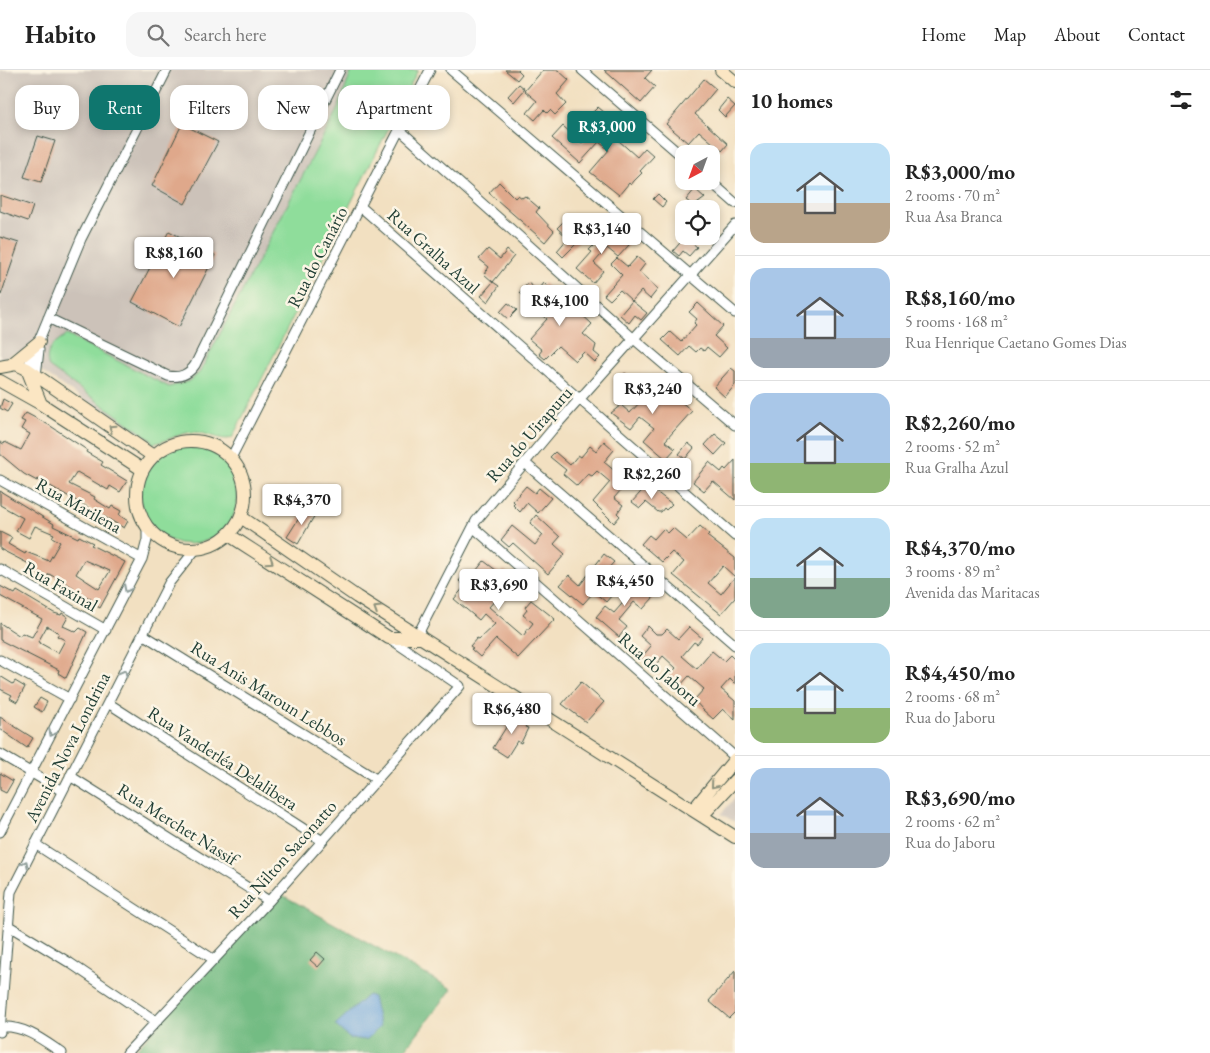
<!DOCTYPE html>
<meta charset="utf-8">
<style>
:root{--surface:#fff;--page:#f6f6f6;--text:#222;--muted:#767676;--line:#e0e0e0;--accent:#0f766e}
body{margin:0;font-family:"EB Garamond",serif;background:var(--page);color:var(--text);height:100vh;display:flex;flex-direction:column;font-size:19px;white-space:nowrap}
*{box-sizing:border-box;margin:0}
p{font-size:16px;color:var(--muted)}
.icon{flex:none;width:28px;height:28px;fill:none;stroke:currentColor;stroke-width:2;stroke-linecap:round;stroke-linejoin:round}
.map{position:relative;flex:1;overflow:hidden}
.sheet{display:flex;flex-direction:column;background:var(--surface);width:475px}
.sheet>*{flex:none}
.top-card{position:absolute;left:15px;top:15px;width:475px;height:45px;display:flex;gap:10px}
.needle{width:32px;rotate:221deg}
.controls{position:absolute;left:675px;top:75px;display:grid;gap:10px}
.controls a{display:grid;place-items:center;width:45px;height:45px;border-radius:10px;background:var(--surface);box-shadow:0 2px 8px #0003;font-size:25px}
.price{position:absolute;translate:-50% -42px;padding:0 11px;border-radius:5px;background:#fff;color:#222;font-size:16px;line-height:32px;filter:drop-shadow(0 1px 2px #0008)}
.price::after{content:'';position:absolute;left:50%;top:30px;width:15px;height:11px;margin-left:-8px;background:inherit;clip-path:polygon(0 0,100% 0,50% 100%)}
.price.active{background:var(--accent);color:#fff}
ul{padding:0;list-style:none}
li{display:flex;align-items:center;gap:15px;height:125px;padding:0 15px}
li+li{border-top:1px solid var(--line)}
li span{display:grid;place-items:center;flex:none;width:140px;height:100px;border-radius:15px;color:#555}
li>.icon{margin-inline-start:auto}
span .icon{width:60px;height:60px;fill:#fffc;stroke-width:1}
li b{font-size:21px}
h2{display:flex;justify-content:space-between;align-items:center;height:60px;padding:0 15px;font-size:21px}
.pill{padding:0 18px;border-radius:15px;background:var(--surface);box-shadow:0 2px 8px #0003;font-size:18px;line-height:45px}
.pill.active{background:var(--accent);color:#fff}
header{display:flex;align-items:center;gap:30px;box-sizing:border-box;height:70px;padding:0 25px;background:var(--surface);border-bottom:1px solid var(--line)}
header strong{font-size:24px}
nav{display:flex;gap:28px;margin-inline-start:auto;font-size:18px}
.search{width:350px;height:45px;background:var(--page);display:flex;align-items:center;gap:12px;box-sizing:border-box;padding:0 18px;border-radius:15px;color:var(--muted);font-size:19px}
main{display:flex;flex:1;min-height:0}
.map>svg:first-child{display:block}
</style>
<header>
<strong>Habito</strong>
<div class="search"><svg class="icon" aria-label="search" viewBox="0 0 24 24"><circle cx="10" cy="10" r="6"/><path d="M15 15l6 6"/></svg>Search here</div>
<nav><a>Home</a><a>Map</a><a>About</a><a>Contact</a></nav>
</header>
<main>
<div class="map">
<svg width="735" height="983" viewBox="0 0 735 983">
<rect width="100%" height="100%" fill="#fcf5e5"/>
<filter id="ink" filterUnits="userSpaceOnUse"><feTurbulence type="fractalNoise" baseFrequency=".02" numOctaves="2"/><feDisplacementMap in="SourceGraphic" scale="10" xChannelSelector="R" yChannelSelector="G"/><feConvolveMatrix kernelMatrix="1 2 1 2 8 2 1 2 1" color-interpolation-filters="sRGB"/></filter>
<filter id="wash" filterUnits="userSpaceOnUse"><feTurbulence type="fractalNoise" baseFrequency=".0096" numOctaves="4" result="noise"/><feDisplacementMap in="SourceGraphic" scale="20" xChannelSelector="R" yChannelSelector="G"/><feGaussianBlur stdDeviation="1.12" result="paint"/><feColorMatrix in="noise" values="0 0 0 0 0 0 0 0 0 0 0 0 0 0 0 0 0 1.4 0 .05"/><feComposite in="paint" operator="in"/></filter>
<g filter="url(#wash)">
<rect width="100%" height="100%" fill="#f2e0c1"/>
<path fill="#ccc2b9" d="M0,0H389L178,364L148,373L14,283L0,291Z
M735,728V752L721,744Z"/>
<path fill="#8fdd9b" stroke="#578d68" d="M352,0H418L232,368C222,372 205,362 193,362C179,363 166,372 151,374L152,370L49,297C43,282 54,272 67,265L169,317L190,311L200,302L338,38Z
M140 425a49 49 0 1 1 98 0a49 49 0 1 1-98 0Z"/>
<path fill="#73bc83" stroke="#497c5c" d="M277,822L452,919L402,983H133Z"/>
<path fill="#6ca4db" stroke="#467088" d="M368,925L373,927L380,957L366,970L349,968L335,955Z"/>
<g id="blocks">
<path fill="#dfa88b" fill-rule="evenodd" d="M505,0H518L522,4L517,10Z
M543,0H558L569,10L557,24L566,34L555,45L550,40L547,43L544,40L535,50L527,43L537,31L525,21Z
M604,0H652L645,8L655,17L641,33Z
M704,9L716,19L695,44L728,74L722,81L699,61L688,73L666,54Z
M519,14L525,19L514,32L508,26Z
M727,29L735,36L725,47L718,40Z
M598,37L626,61L618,70L637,87L645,78L654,86L640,101L642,103L634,111L631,115L629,113L619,125L590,102L609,80L599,72L580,93L552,68L563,56L582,73L600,53L591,44Z
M182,54L218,72L185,134L152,116Z
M38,66L55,71L41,112L24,107Z
M499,112L515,128L518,125L522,128L525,126L539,138L536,142L554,161L545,172L489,123Z
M695,119L705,128L694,136L686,130Z
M658,124L666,132L662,137L653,129Z
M0,125L33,136L28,151L0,141Z
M563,152L572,161L579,153L588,162L563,187L557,181L568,168L557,158Z
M612,160L629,175L618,187L607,178L594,193L603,201L593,213L577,199L592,182L589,180L598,171L600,173Z
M169,161L215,185L179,257L132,232Z
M0,167L19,173L1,225H0Z
M685,167L697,177L689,186L683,181L679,186L673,181Z
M488,179L500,189L507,180L514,186L493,212L484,204L489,197L479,189Z
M637,187L645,194L639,202L658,219L650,229L641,221L632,231L620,220L610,230L604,225L622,205L611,194L617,188L628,197Z
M493,212L499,216L488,232L481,226Z
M528,213L538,221L544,213L552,221L542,232L553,242L565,229L592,254L583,264L596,275L594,282L600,287L595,292L584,282L575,291L558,276L545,289L539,284L542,280L529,269L547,249L520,223Z
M632,231L647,243L641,250L635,245L629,253L620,245Z
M508,233L517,240L508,249L500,242Z
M698,233L723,256L714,266L727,278L719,287L707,277L704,281L700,278L696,282L689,276L680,286L662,270L670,262L681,272L696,255L694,253L697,249L689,242Z
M731,298L735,301V315L725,327L714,317Z
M625,303L657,331L665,322L677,333L679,330L692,341L665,371L675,379L666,389L644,370L654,358L640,347L631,358L611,343L621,335L630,343L640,332L617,312Z
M3,329L12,334L7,342L0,338Z
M26,343L49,355L87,380L86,382L103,392L101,395L127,411L120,422L110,416L108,420L77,402L69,414L95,427L94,429L110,439L112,436L121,441L119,445L128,451L124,458L38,409L37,411L24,404L0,384V372L4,374L5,372L21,380L30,364L21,359L25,352L21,350Z
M715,364L726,373L715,385L705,375Z
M604,371L614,380L604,392L628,412L614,428L623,435L617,443L620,446L614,453L593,432L610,412L597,401L592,406L588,404L577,416L563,404L566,400L550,387L555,382L570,395L578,385L581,387L590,376L596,381Z
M688,373L694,378L685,389L679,384Z
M735,390V430L713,411L704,421L693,412L709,392L721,402L724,398L726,400Z
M647,415L672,434L666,440L664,438L661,442H658L646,432L640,438L632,432Z
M526,416L535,423L539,418L551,428L538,443L527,433L520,442L513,435L515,433L513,431Z
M0,421L54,454L53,456L78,468L79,466L93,473L91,475L125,492L100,538L90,532L91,529L73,520L74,518L49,504L48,506L40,504L30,498L31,495L0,479V462L12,468L8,474L25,484L26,482L49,491L60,472L52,467L54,464L35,456L29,468L16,461L23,448L0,435ZM84,490L110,501L99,519L76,504Z
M306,437L316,443L298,474L287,467Z
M536,445L560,467L554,474L565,484L548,504L513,473L509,477L501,470L512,456L535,475L543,465L530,453Z
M700,456L709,464L707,466L735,488V507L723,496L708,513L721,524L735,507V528L721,544L673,505L684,492L672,482L662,492L641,474L649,465L654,469L663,459L668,463L673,458L687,470Z
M604,484L614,492L596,512L612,525L606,532L594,522L583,534L560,515L569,505L580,515Z
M484,491L501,504L504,500L514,509L489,537L523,566L533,553L523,545L527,540L525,537L531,530L555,549L518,588L496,569L480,587L471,579L473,578L470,576L477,568L479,569L495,554L484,544L479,550L454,529L465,516L459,511L466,502L472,506Z
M632,508L654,527L643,539L634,532L619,550L627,557L619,567L596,547L605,536L614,543L628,527L621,521Z
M0,516L15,524L17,521L54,543L61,545L62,543L68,547L63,556L76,562L80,558L87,562L66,608L58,603L59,600L0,570V553L20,566L22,563L32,567L42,549L0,526ZM47,556L59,563L57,566L65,570L58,583L38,572Z
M648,556L656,564H662L667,559L678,569L689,557L702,568L697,574L694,572L682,586L697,599L712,581L724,591L730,585L735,590V614L730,609L721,619L735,631V650L723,639L713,649L703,640L694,630L704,619L689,606L678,618L667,608L676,598L663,586L653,598L641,588L651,576L640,566Z
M0,606L13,614L15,611L25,617L17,632L10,628L12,625L0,619Z
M581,612L604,632L586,652L562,634Z
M40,628L47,632L42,642L34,637Z
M515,643L529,651L525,657L528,658L521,673L517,671L507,687L493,678Z
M0,647L33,668L27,678L0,659Z
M0,703L13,711L6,723L0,720Z
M317,882L325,889L318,897L310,890Z
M735,901V942L729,948L709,931Z"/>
</g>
</g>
<g filter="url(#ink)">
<use href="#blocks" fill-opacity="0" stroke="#3f5549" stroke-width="1"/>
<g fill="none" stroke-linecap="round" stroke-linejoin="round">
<g stroke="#3f5549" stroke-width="11">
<path id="street" d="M451,0L735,243
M582,0L684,88
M400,60L634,269L735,355
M710,111L735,133
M361,137L735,466
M48,248L168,306C180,308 188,305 195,295L340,0
M27,299L81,169L167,0
M36,306L39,280
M231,388L430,0
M525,393L735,575
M0,410L142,489
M473,457L735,687
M0,499L106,560
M144,565L376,709
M416,568L476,451L552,360L735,155
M0,590L70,629
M108,633L321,770
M0,684L62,721
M70,706L269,831
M0,762L142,489L147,470V457
M35,774L213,889
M9,856L70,893L156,951
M0,957C24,955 43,970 62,983
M0,962L11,822L169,513L196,479
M127,983L269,831L460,616L389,568"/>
</g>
<g stroke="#3f5549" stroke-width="14">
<path id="secondary" d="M721,0L735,12
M12,294L39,272
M0,297L16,294L27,299L153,386
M27,299L41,334
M0,311L41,334L143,400
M137 425a54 54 0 1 1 108 0a54 54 0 1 1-108 0Z
M241,447L357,527L735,767
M229,465L389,568H422
M693,740L735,689
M702,746L735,710"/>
</g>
<use href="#street" stroke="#fff" stroke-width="9"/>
<use href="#secondary" stroke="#fbe6c3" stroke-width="12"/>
</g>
<defs><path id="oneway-chevron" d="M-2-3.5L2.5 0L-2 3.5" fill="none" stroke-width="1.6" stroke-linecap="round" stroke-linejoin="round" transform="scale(1.25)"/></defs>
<g stroke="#8d927c">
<use href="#oneway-chevron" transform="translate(112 358) rotate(-145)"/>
<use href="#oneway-chevron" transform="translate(270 491) rotate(33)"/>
<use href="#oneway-chevron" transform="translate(377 539) rotate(-148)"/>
<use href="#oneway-chevron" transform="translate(714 715) rotate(130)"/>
</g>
<g stroke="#8f9e9a">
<use href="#oneway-chevron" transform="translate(127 519) rotate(117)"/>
<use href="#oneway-chevron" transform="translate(124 603) rotate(-62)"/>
<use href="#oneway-chevron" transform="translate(52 663) rotate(118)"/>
<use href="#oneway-chevron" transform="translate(25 794) rotate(-64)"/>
</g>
</g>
<g text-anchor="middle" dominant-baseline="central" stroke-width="5" stroke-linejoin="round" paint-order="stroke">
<g font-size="18" fill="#1f3d34" stroke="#fcf5e5">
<text transform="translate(434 181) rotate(42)">Rua Gralha Azul</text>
<text transform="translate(317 187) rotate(-63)">Rua do Canário</text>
<text transform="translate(529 364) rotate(-49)">Rua do Uirapuru</text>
<text transform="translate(79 435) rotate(29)">Rua Marilena</text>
<text transform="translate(61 516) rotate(30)">Rua Faxinal</text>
<text transform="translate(660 599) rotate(41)">Rua do Jaboru</text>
<text transform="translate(269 623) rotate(32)">Rua Anis Maroun Lebbos</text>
<text transform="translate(67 677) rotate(-63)">Avenida Nova Londrina</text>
<text transform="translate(223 688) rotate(33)">Rua Vanderléa Delalibera</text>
<text transform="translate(178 754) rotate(32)">Rua Merchet Nassif</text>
<text transform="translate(282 789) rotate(-48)">Rua Nilton Saconatto</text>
</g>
</g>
</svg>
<div class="controls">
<a><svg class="needle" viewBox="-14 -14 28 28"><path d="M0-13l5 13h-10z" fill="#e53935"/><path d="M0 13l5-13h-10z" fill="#767676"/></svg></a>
<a><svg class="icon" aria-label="locate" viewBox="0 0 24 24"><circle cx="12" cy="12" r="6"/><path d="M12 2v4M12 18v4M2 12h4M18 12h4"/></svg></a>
</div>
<b class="price active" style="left:607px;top:83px">R$3,000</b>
<b class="price" style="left:602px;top:185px">R$3,140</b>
<b class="price" style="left:174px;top:209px">R$8,160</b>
<b class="price" style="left:560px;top:257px">R$4,100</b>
<b class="price" style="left:653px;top:345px">R$3,240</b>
<b class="price" style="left:652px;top:430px">R$2,260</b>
<b class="price" style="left:302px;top:456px">R$4,370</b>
<b class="price" style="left:625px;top:537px">R$4,450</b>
<b class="price" style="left:499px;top:541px">R$3,690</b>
<b class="price" style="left:512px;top:665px">R$6,480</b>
<div class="top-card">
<a class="pill">Buy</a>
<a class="pill active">Rent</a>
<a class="pill">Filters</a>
<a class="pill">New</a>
<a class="pill">Apartment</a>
</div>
</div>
<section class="sheet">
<h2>10 homes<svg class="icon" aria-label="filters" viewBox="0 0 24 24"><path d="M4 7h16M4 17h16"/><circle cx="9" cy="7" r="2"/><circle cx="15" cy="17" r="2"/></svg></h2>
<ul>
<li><span style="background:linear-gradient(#bfe0f5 60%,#b9a48a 0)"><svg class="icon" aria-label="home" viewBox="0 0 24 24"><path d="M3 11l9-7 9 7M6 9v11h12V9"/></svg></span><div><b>R$3,000/mo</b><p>2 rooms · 70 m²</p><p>Rua Asa Branca</p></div></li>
<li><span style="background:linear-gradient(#a9c7e8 70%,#9aa5b1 0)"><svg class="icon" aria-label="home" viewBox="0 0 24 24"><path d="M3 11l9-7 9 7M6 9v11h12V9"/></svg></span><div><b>R$8,160/mo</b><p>5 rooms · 168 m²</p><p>Rua Henrique Caetano Gomes Dias</p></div></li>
<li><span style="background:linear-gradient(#a9c7e8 70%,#8fb573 0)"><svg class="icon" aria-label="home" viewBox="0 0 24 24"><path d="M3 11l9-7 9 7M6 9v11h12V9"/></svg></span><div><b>R$2,260/mo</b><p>2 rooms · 52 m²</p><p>Rua Gralha Azul</p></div></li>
<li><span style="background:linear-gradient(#bfe0f5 60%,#7fa58c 0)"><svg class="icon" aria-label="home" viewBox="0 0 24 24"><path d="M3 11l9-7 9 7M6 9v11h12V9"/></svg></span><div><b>R$4,370/mo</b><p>3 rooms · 89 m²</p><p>Avenida das Maritacas</p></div></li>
<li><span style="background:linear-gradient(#bfe0f5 65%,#8fb573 0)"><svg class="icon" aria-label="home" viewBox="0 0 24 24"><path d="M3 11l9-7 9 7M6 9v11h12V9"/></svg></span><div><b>R$4,450/mo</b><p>2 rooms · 68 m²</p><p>Rua do Jaboru</p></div></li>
<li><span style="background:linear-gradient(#a9c7e8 65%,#9aa5b1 0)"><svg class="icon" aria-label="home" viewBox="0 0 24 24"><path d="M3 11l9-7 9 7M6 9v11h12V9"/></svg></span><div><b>R$3,690/mo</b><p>2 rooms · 62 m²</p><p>Rua do Jaboru</p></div></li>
</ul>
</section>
</main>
